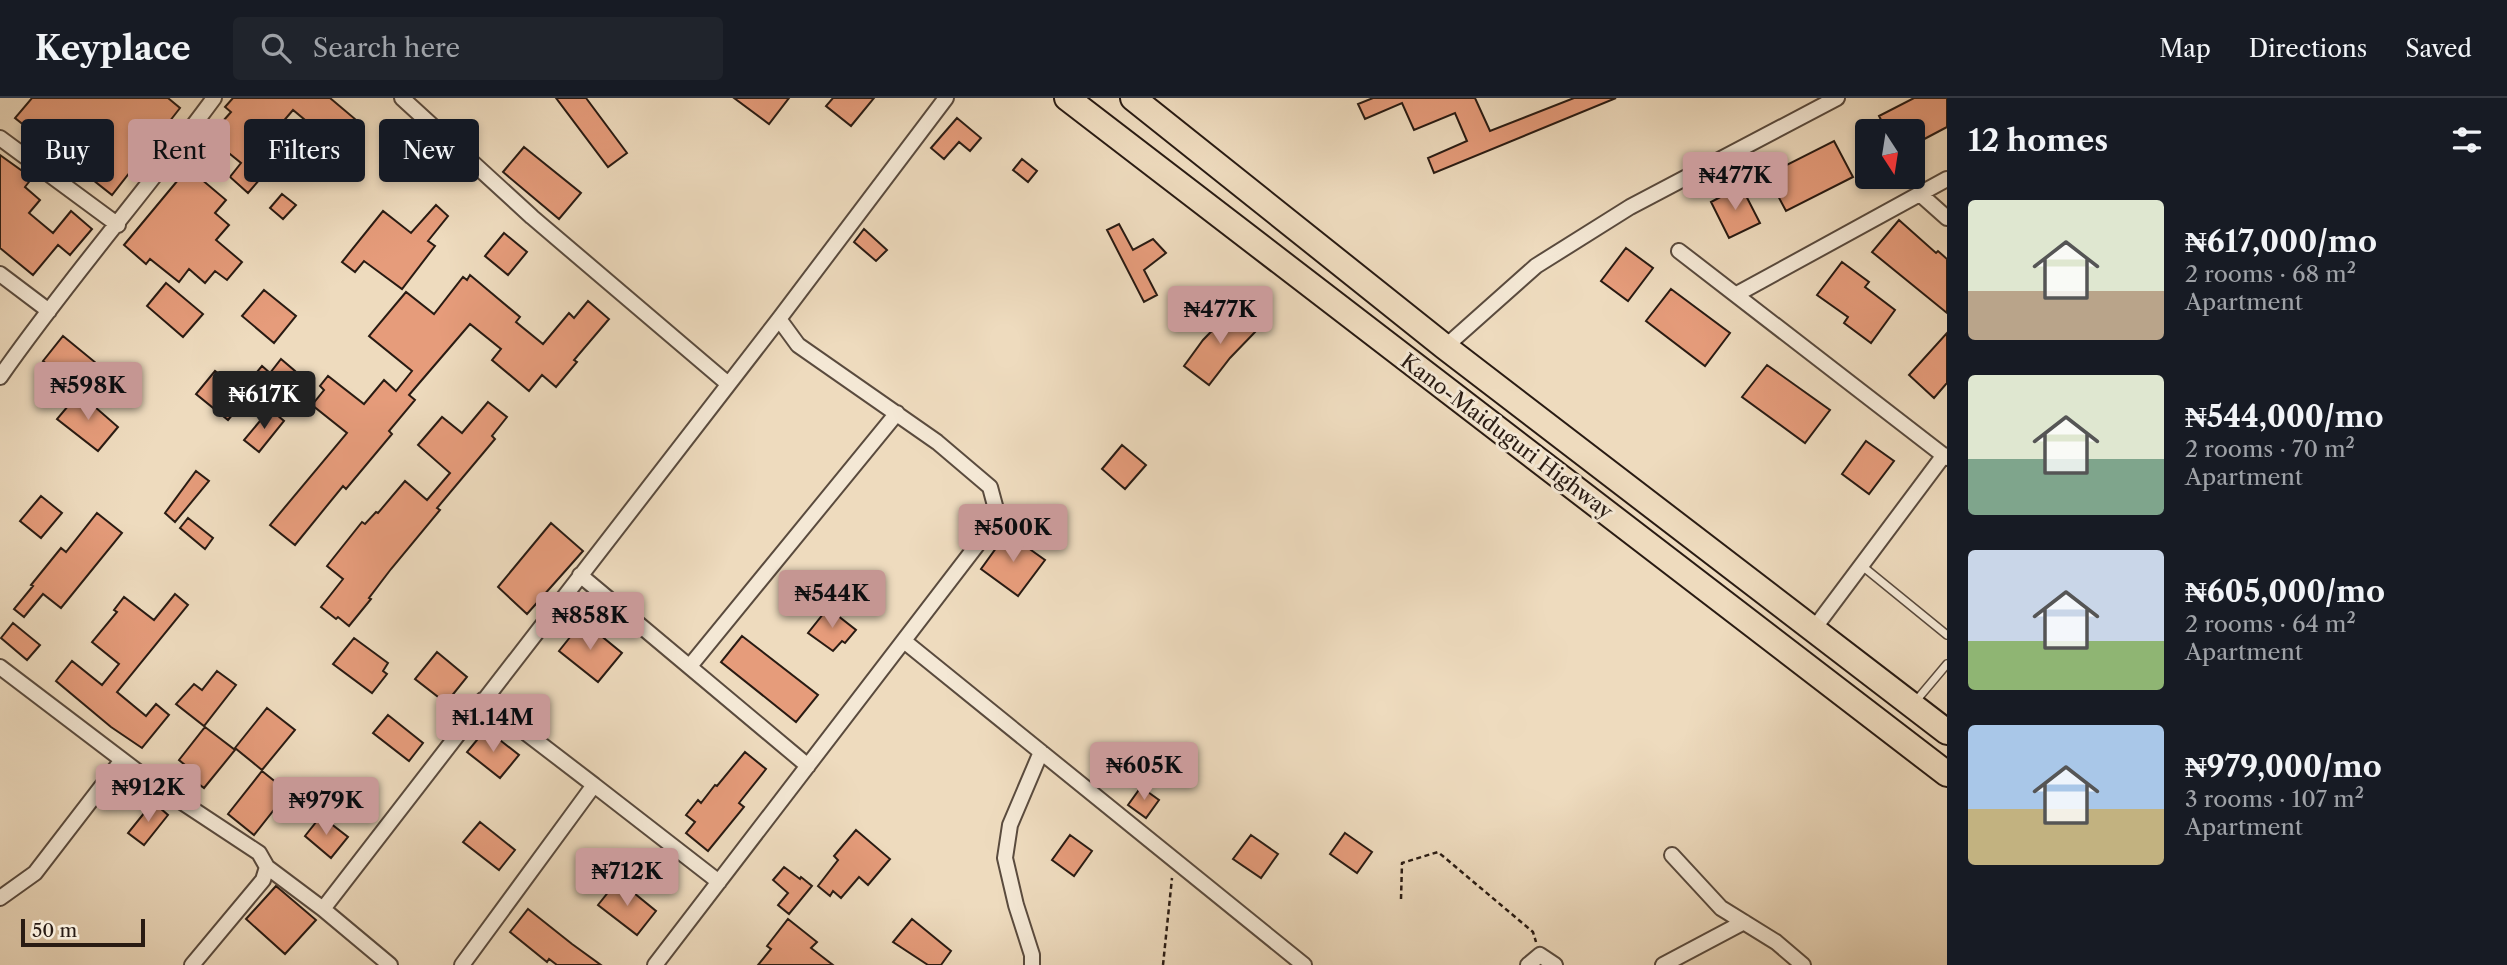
<!DOCTYPE html>
<meta charset="utf-8">
<style>
:root{--surface:#171b24;--page:#20242c;--text:#f1f3f6;--muted:#9ea1a6;--line:#363941;--accent:#c59692}
body{margin:0;font-family:"Libre Caslon Text",serif;background:var(--page);color:var(--text);height:100vh;display:flex;flex-direction:column;font-size:26px;white-space:nowrap}
*{box-sizing:border-box;margin:0}
p{font-size:23px;color:var(--muted)}
.icon{flex:none;width:38px;height:38px;fill:none;stroke:currentColor;stroke-width:2;stroke-linecap:round;stroke-linejoin:round}
.map{position:relative;flex:1;overflow:hidden}
.side{display:flex;flex-direction:column;background:var(--surface);width:560px}
.side>*{flex:none}
.hud{position:absolute;left:21px;top:21px;width:665px;height:63px;display:flex;gap:14px}
.needle{width:46px;rotate:168deg}
.tools{position:absolute;left:1855px;top:21px;display:grid;gap:14px}
.tools a{display:grid;place-items:center;width:70px;height:70px;border-radius:7px;background:var(--surface);box-shadow:0 4px 10px #0003;font-size:35px}
.scale{position:absolute;left:21px;bottom:18px;width:124px;box-sizing:border-box;padding-left:7px;border:4px solid #291b13;border-top:0;font-size:19px;line-height:24px;white-space:nowrap;color:#291b13;-webkit-text-stroke:5px #f4e8d5;paint-order:stroke}
.price{position:absolute;translate:-50% -60px;padding:0 16px;border-radius:7px;background:var(--accent);color:#111;font-size:23px;line-height:46px;filter:drop-shadow(0 2px 4px #0008)}
.price::after{content:'';position:absolute;left:50%;top:42px;width:21px;height:16px;margin-left:-10px;background:inherit;clip-path:polygon(0 0,100% 0,50% 100%)}
.price.active{background:#222;color:#fff}
ul{padding:0;list-style:none}
li{display:flex;align-items:center;gap:21px;height:175px;padding:0 21px}
li span{display:grid;place-items:center;flex:none;width:196px;height:140px;border-radius:7px;color:#555}
li>.icon{margin-inline-start:auto}
span .icon{width:84px;height:84px;fill:#fffc;stroke-width:1}
li b{font-size:30px}
h2{display:flex;justify-content:space-between;align-items:center;height:84px;padding:0 21px;font-size:30px}
.tag{padding:0 24px;border-radius:7px;background:var(--surface);box-shadow:0 4px 10px #0003;font-size:24px;line-height:63px}
.tag.active{background:var(--accent);color:#111}
header{display:flex;align-items:center;gap:42px;box-sizing:border-box;height:98px;padding:0 35px;background:var(--surface);border-bottom:2px solid var(--line)}
header strong{font-size:33px}
nav{display:flex;gap:38px;margin-inline-start:auto;font-size:24px}
.search{width:490px;height:63px;background:var(--page);display:flex;align-items:center;gap:18px;box-sizing:border-box;padding:0 24px;border-radius:7px;color:var(--muted);font-size:26px}
main{display:flex;flex:1;min-height:0}
.map>svg:first-child{display:block}
</style>
<header>
<strong>Keyplace</strong>
<div class="search"><svg class="icon" aria-label="search" viewBox="0 0 24 24"><circle cx="10" cy="10" r="6"/><path d="M15 15l6 6"/></svg>Search here</div>
<nav><a>Map</a><a>Directions</a><a>Saved</a></nav>
</header>
<main>
<div class="map">
<svg width="1947" height="867" viewBox="0 0 1947 867">
<rect width="100%" height="100%" fill="#eedbbe"/>
<filter id="stains"><feTurbulence type="fractalNoise" baseFrequency=".00286" numOctaves="4"/><feColorMatrix values="0 0 0 0 .2 0 0 0 0 .09 0 0 0 0 .02 0 0 0 .5 -.17"/></filter>
<radialGradient id="worn" r=".72"><stop offset=".6" stop-color="#630" stop-opacity="0"/><stop offset="1" stop-color="#630" stop-opacity=".3"/></radialGradient>
<path fill="#e69c7b" stroke="#291b13" stroke-width="2" d="M32,0H168L180,10L112,97L15,20Z
M233,0H330L355,21L334,46L293,12L263,47L266,49L248,71L260,81L248,95L230,79L241,65L209,39L231,14L225,9Z
M556,0H586L627,55L608,69Z
M734,0H789L769,26Z
M833,0H874L851,28L826,8Z
M1373,0H1475L1490,33L1574,0H1616L1434,75L1428,60L1467,43L1455,15L1414,32L1402,5L1365,21L1358,6Z
M1914,0H1947V29L1913,47V33H1887L1879,18Z
M957,20L981,40L970,53L959,44L944,61L931,50Z
M1834,43L1853,79L1786,113L1767,77Z
M524,49L581,95L559,121L503,74Z
M0,57L32,80L25,89L40,102L29,115L53,135L71,113L92,131L70,157L58,147L33,177L0,150Z
M1022,61L1037,73L1028,84L1013,72Z
M188,70L226,102L215,115L229,127L216,142L242,164L227,182L215,173L205,185L189,171L179,184L150,161L146,166L124,147Z
M1741,88L1760,125L1729,140L1711,104Z
M282,96L296,107L283,121L270,110Z
M436,107L448,118L428,143L435,148L402,191L364,163L355,174L342,164L383,113L411,135Z
M1899,122L1936,155L1938,153L1947,161V215L1872,154Z
M1119,126L1133,152L1153,141L1166,155L1144,172L1157,197L1144,204L1107,132Z
M864,131L887,152L876,163L854,144Z
M504,135L527,154L508,177L485,158Z
M1626,150L1653,170L1628,203L1601,183Z
M1842,164L1869,184L1865,189L1895,212L1871,245L1844,225L1848,219L1817,197Z
M470,177L520,219L516,224L543,246L569,215L574,220L588,203L609,221L574,262L577,264L556,289L542,277L529,293L492,262L501,251L470,226L409,297L415,302L389,333L392,336L346,391L343,388L295,447L270,427L347,335L312,307L324,292L320,288L328,278L364,306L384,282L396,293L412,273L369,238L406,194L434,216L463,179L467,182Z
M166,185L203,216L183,239L147,208Z
M1671,191L1730,235L1705,268L1646,223Z
M264,192L296,218L274,245L242,218Z
M1234,210L1257,232L1230,260L1209,287L1184,268L1203,242Z
M1947,235V285L1934,300L1909,277Z
M63,238L96,265L75,289L43,263Z
M281,261L295,273L284,287L286,288L261,319L243,304L228,322L196,296L215,273L241,293L262,268L270,275Z
M1767,267L1830,312L1805,345L1742,299Z
M79,295L118,329L98,353L57,321Z
M488,304L507,319L492,338L495,341L437,410L440,412L391,471L369,500L371,501L349,528L338,519L336,521L321,509L343,481L327,468L362,424L365,426L376,414L378,415L405,383L427,402L450,375L418,347L442,319L462,335Z
M270,311L284,323L259,354L244,342Z
M1866,343L1894,363L1869,396L1842,376Z
M1122,347L1146,367L1125,391L1102,371Z
M196,373L209,383L175,424L165,415Z
M41,398L62,415L41,440L20,423Z
M97,415L122,435L61,510L43,496L24,519L14,511L33,488L31,487L61,450L66,454Z
M188,420L213,440L205,451L180,430Z
M551,425L583,453L527,516L498,489Z
M1007,435L1045,462L1018,498L981,471Z
M175,496L188,507L117,594L146,618L156,606L169,617L142,650L111,629L56,583L72,563L102,587L119,566L92,544L117,514L114,512L124,499L154,522Z
M828,510L856,532L845,545L842,543L833,553L808,535Z
M583,523L622,555L598,584L559,553Z
M13,525L40,547L27,562L1,540Z
M742,538L818,597L796,624L721,564Z
M354,540L388,565L383,573L387,576L372,595L333,566Z
M437,554L467,579L446,605L415,581Z
M217,573L236,587L204,628L176,606L194,586L202,592Z
M267,610L295,632L262,672L235,650Z
M388,617L423,645L409,663L373,635Z
M205,629L235,652L204,690L187,677L191,672L179,662Z
M486,631L519,657L500,680L467,654Z
M745,654L766,671L739,705L744,709L708,753L686,735L695,724L686,717L698,702L701,705L715,687L717,688Z
M262,673L288,694L254,737L228,716Z
M1141,689L1159,702L1146,720L1128,707Z
M153,704L168,717L144,747L128,735Z
M321,718L348,739L331,760L305,738Z
M480,724L515,752L499,772L463,744Z
M856,732L890,761L868,787L859,779L841,800L833,793L830,798L818,788L838,762L834,758Z
M1345,735L1372,754L1357,775L1330,756Z
M1070,737L1092,753L1074,778L1052,762Z
M1251,737L1278,756L1261,780L1233,761Z
M784,769L800,781L801,779L812,788L789,816L778,807L788,795L773,782Z
M618,782L656,813L637,837L598,807Z
M276,788L316,822L285,856L246,821Z
M528,811L572,846L601,867H557L549,861L547,864L510,834Z
M788,821L817,844L811,850L833,867H758L771,851L767,848Z
M912,821L951,853L941,867H928L893,844Z"/>
<g fill="none" stroke-linecap="round" stroke-linejoin="round">
<g stroke="#5a4b3e" stroke-width="10">
<path id="lane" d="M1861,467L1947,537
M1915,604L1947,566"/>
</g>
<g stroke="#5a4b3e" stroke-width="18">
<path id="street" d="M402,0L532,119L727,285
M0,40L118,127
M1920,96L1947,120
M1679,153L1947,360
M0,176L49,213
M1737,196L1947,81
M1445,249L1536,168L1630,109L1837,0
M0,279C67,183 145,94 214,0
M580,477L808,668
M1813,532L1944,357
M904,543L1304,867
M690,568L897,315
M0,569L150,683L259,755L267,769L263,782L192,867
M594,687L719,784
M1672,757L1721,810L1776,844L1803,867
M267,769L323,811L390,867
M0,800L35,775L122,662
M323,811L779,221L946,0
M462,867L594,687L483,602
M655,867L987,434L997,415L990,389L937,344L798,247L779,221
M1032,867V857L1016,807L1005,760L1010,727L1041,654
M1528,867L1540,857L1555,867
M1663,867L1744,824"/>
</g>
<g stroke="#291b13" stroke-width="28">
<path id="highway" d="M1067,0L1947,676
M1133,0L1445,249L1947,634"/>
</g>
<path stroke="#291b13" stroke-width="2.5" stroke-dasharray="5 3.5" stroke-linecap="butt" d="M1401,801L1402,765L1438,754L1533,834L1536,844
M1163,867L1172,780"/>
<use href="#lane" stroke="#f4e8d5" stroke-width="7"/>
<use href="#street" stroke="#f4e8d5" stroke-width="14"/>
<use href="#highway" stroke="#eedbbe" stroke-width="24"/>
</g>
<g text-anchor="middle" dominant-baseline="central" stroke-width="6" stroke-linejoin="round" paint-order="stroke">
<g font-size="21" fill="#291b13" stroke="#f4e8d5">
<text transform="translate(1507 338) rotate(37)">Kano-Maiduguri Highway</text>
</g>
</g>
<rect width="100%" height="100%" filter="url(#stains)"/>
<rect width="100%" height="100%" fill="url(#worn)"/>
</svg>
<div class="tools">
<a><svg class="needle" viewBox="-14 -14 28 28"><path d="M0-13l5 13h-10z" fill="#e53935"/><path d="M0 13l5-13h-10z" fill="#9ea1a6"/></svg></a>
</div>
<div class="scale">50 m</div>
<b class="price" style="left:1735px;top:114px">₦477K</b>
<b class="price" style="left:1220px;top:248px">₦477K</b>
<b class="price" style="left:88px;top:324px">₦598K</b>
<b class="price active" style="left:264px;top:333px">₦617K</b>
<b class="price" style="left:1013px;top:466px">₦500K</b>
<b class="price" style="left:832px;top:532px">₦544K</b>
<b class="price" style="left:590px;top:554px">₦858K</b>
<b class="price" style="left:493px;top:656px">₦1.14M</b>
<b class="price" style="left:1144px;top:704px">₦605K</b>
<b class="price" style="left:148px;top:726px">₦912K</b>
<b class="price" style="left:326px;top:739px">₦979K</b>
<b class="price" style="left:627px;top:810px">₦712K</b>
<div class="hud">
<a class="tag">Buy</a>
<a class="tag active">Rent</a>
<a class="tag">Filters</a>
<a class="tag">New</a>
</div>
</div>
<section class="side">
<h2>12 homes<svg class="icon" aria-label="filters" viewBox="0 0 24 24"><path d="M4 7h16M4 17h16"/><circle cx="9" cy="7" r="2"/><circle cx="15" cy="17" r="2"/></svg></h2>
<ul>
<li><span style="background:linear-gradient(#dfe7d0 65%,#b9a48a 0)"><svg class="icon" aria-label="home" viewBox="0 0 24 24"><path d="M3 11l9-7 9 7M6 9v11h12V9"/></svg></span><div><b>₦617,000/mo</b><p>2 rooms · 68 m²</p><p>Apartment</p></div></li>
<li><span style="background:linear-gradient(#dfe7d0 60%,#7fa58c 0)"><svg class="icon" aria-label="home" viewBox="0 0 24 24"><path d="M3 11l9-7 9 7M6 9v11h12V9"/></svg></span><div><b>₦544,000/mo</b><p>2 rooms · 70 m²</p><p>Apartment</p></div></li>
<li><span style="background:linear-gradient(#c9d6e8 65%,#8fb573 0)"><svg class="icon" aria-label="home" viewBox="0 0 24 24"><path d="M3 11l9-7 9 7M6 9v11h12V9"/></svg></span><div><b>₦605,000/mo</b><p>2 rooms · 64 m²</p><p>Apartment</p></div></li>
<li><span style="background:linear-gradient(#a9c7e8 60%,#c2b280 0)"><svg class="icon" aria-label="home" viewBox="0 0 24 24"><path d="M3 11l9-7 9 7M6 9v11h12V9"/></svg></span><div><b>₦979,000/mo</b><p>3 rooms · 107 m²</p><p>Apartment</p></div></li>
</ul>
</section>
</main>
